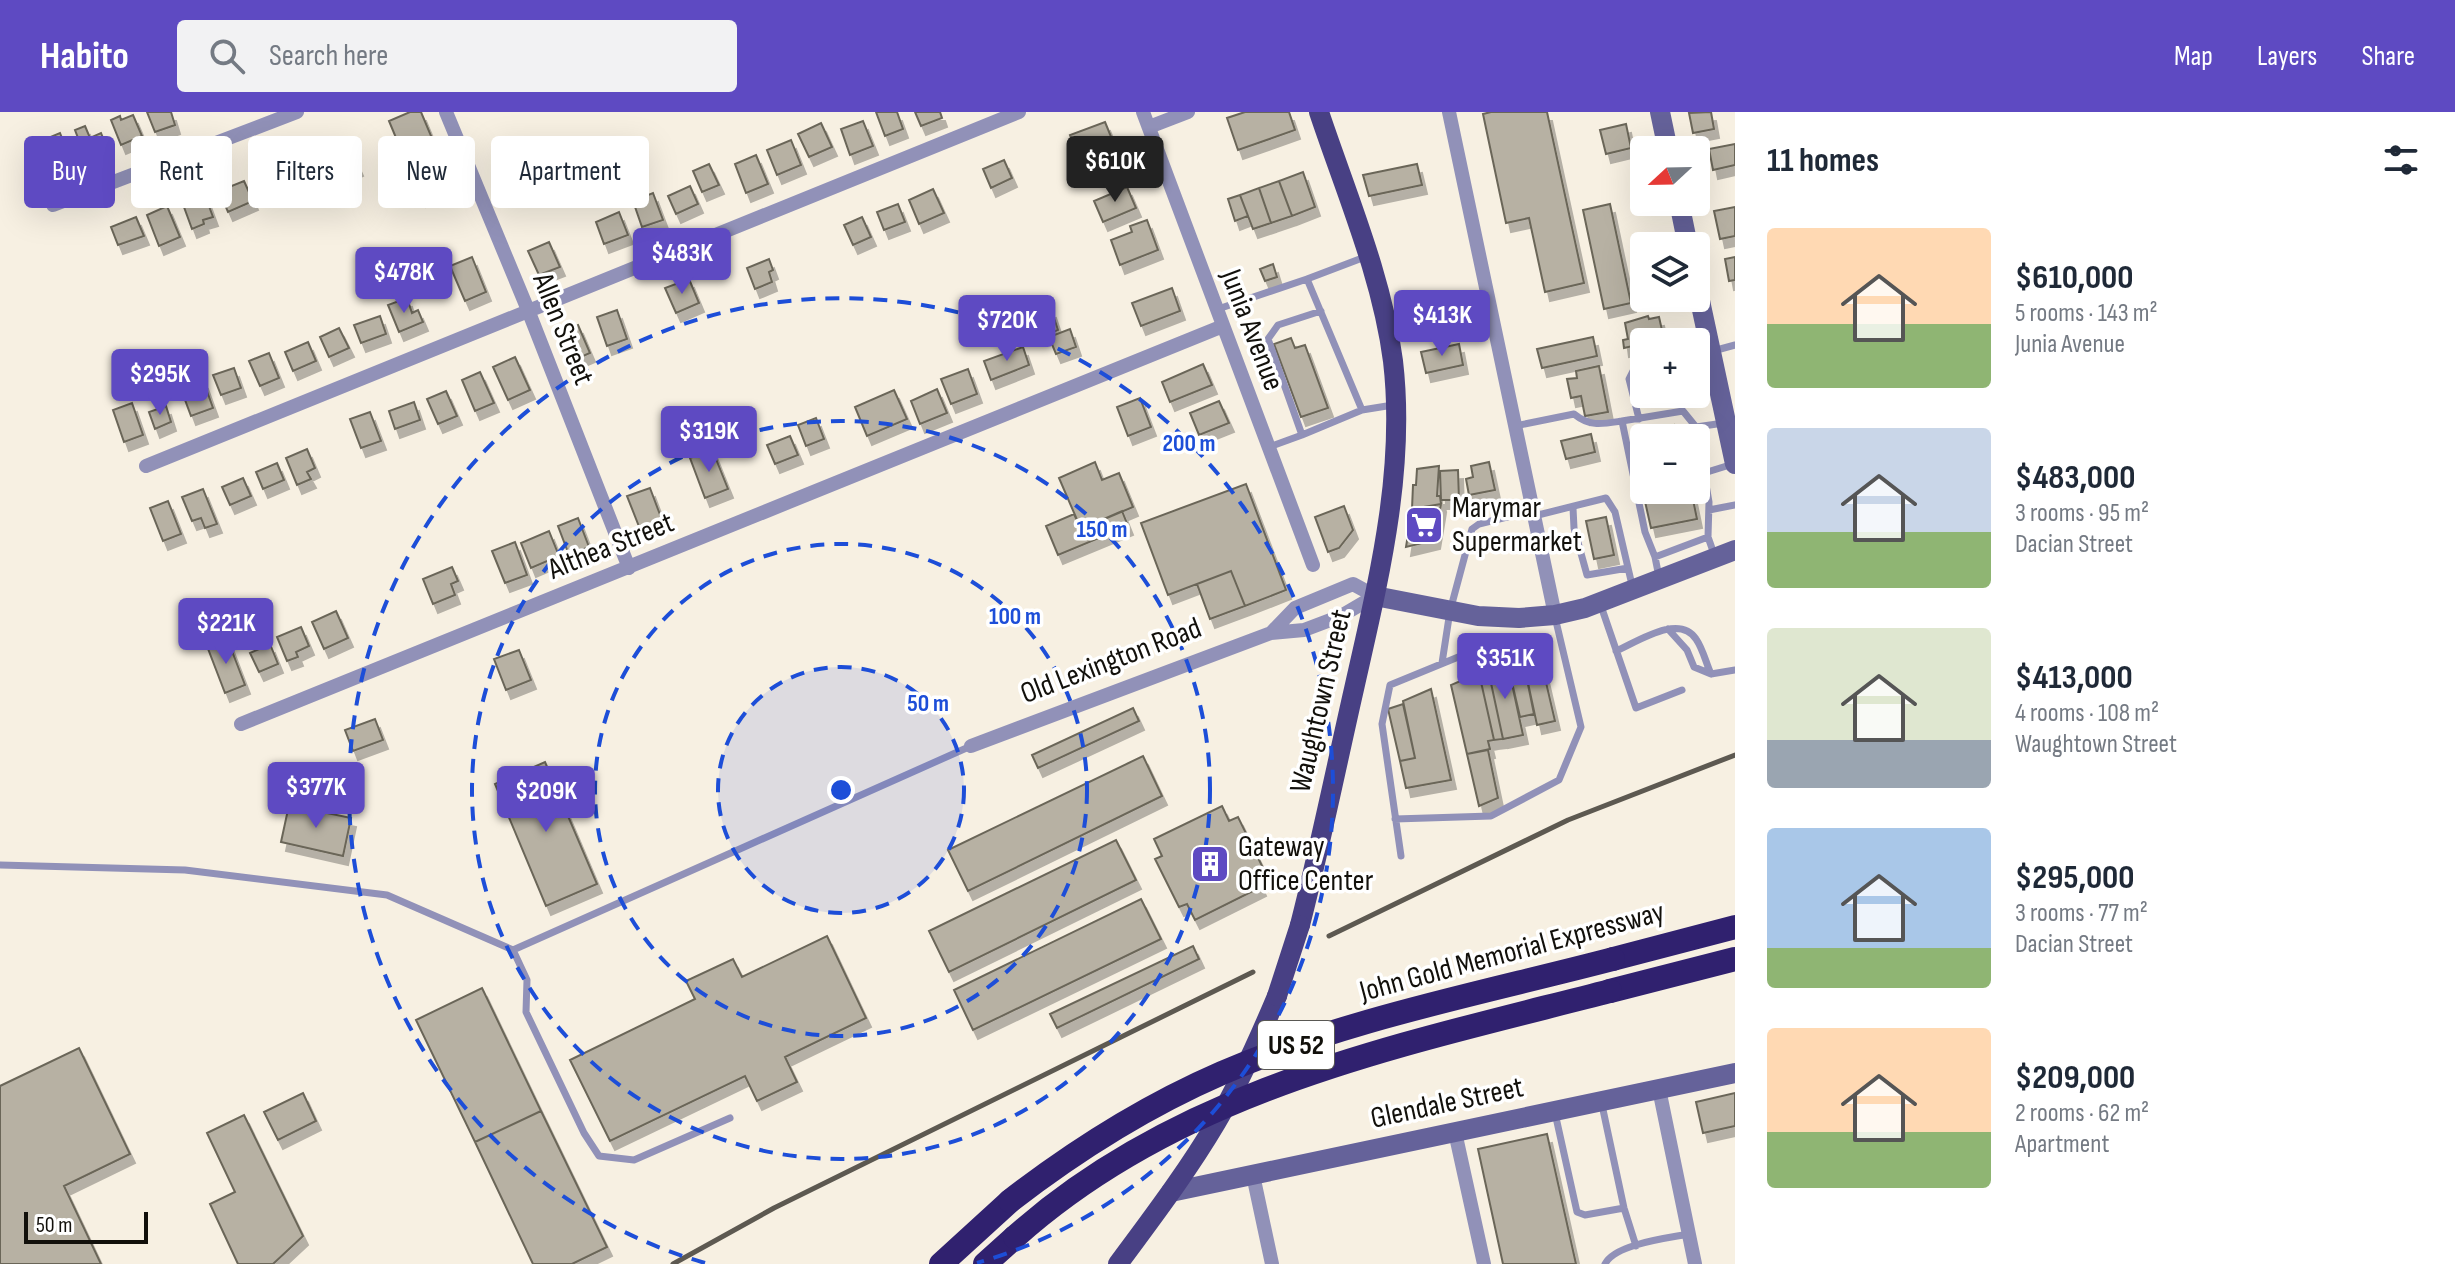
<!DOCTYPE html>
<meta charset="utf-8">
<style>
:root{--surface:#fff;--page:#f2f2f3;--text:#1f2937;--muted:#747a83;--accent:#5e4ac2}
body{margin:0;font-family:"Sofia Sans Condensed",sans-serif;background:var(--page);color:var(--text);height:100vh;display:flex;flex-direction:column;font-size:30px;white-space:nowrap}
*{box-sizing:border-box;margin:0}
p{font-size:26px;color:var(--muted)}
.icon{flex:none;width:44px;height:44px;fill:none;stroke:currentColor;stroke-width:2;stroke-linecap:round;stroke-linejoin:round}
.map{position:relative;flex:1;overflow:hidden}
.panel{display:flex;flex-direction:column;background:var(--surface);width:720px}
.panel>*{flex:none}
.top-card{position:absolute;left:24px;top:24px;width:760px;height:72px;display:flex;gap:16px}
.needle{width:52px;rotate:248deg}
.fabs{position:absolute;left:1630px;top:24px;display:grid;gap:16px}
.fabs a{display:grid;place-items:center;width:80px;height:80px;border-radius:8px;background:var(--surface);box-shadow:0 8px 32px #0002;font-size:40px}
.scale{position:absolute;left:24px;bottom:20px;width:124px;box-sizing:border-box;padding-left:8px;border:4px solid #12100b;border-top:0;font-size:22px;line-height:28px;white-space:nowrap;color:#12100b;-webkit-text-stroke:6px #fff;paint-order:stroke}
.price{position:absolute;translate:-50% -68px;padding:0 18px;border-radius:8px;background:var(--accent);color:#fff;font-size:26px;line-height:52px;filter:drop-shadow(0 2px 4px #0008)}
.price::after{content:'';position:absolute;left:50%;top:48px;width:24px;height:18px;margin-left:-12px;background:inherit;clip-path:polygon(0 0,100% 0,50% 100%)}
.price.current{background:#222;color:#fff}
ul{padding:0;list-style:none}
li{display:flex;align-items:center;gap:24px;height:200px;padding:0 32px}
li span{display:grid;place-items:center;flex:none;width:224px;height:160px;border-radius:8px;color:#555}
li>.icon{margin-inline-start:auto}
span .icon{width:96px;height:96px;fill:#fffc;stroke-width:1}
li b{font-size:34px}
h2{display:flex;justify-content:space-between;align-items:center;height:96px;padding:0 32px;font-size:34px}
.tag{padding:0 28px;border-radius:8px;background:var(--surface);box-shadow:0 8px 32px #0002;font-size:28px;line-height:72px}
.tag.current{background:var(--accent);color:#fff}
header{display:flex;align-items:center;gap:48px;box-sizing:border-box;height:112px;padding:0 40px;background:var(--accent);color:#fff}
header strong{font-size:38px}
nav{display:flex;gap:44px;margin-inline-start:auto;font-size:28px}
.search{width:560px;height:72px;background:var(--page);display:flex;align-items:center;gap:20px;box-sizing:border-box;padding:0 28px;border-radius:8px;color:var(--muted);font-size:30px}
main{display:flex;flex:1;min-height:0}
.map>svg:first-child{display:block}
</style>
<header>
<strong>Habito</strong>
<div class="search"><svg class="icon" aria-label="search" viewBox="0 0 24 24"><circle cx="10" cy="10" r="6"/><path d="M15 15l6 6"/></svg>Search here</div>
<nav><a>Map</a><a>Layers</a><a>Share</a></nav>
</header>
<main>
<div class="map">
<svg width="1735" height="1152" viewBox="0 0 1735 1152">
<defs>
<filter id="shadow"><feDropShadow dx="5" dy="9" stdDeviation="0" flood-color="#0004"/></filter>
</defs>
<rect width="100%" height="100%" fill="#f7f0e2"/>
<path fill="#b7b1a3" stroke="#6b6659" stroke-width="2" filter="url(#shadow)" d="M147,0H171L175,13L155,20Z
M410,0H421L452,74L421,86L389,9Z
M876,0H897L903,17L885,24Z
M915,0H940L942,6L921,14Z
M1245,0H1289L1295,18L1238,38L1227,6Z
M1491,0H1547L1584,171L1545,180L1529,106L1506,111L1483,2Z
M1711,0L1714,17L1693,21L1689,1Z
M133,3L142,24L121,33L111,8L120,4L121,8Z
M863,9L873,34L850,43L841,17Z
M1105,10L1114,32L1078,46L1070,23Z
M821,11L832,35L809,45L798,22Z
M1626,12L1631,36L1606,42L1600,18Z
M85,14L90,26L101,21L107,36L85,44L75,18Z
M60,21L72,51L49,60L41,42L52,37L48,26Z
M346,28L358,55L344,61L341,53L331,57L323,38Z
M791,28L801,53L777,63L767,38Z
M1735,32V53L1713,58L1709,37Z
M312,43L320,66L297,74L289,52Z
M756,43L768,72L746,81L735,52Z
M1004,48L1012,66L991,76L983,57Z
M709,52L719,73L702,80L693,59Z
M1417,52L1422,73L1369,84L1363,63Z
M279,59L285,76L260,85L254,68Z
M1303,60L1315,95L1292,104L1279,69Z
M244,69L253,89L228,100L219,79Z
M1279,69L1292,104L1271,111L1259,76Z
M690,74L698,92L676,102L668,84Z
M1127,75L1136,96L1103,110L1094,89Z
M1259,76L1271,111L1253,117L1240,83Z
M933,77L944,101L919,112L909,88Z
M653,81L663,108L642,115L633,89Z
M1240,83L1248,104L1235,109L1228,87Z
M206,86L213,105L203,108L204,112L192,117L184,95Z
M898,92L905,110L884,118L877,100Z
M1610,92L1631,191L1604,197L1583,98Z
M167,94L180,125L159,134L147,103Z
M1735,95V124L1720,127L1714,99Z
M619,100L628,123L604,132L596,110Z
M136,105L144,124L118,133L111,115Z
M862,105L871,125L853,133L844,113Z
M1147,108L1158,138L1120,153L1111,128L1132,120L1130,114Z
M549,130L560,155L539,163L528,139Z
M472,145L486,180L465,189L450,154Z
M1735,145V168L1729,169L1725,147Z
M769,147L773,158L769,160L772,170L755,177L747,156Z
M1273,152L1277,165L1265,169L1260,157Z
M689,167L699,191L676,201L665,176Z
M1172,176L1180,199L1141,214L1132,191Z
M407,186L412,201L418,198L423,210L399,220L388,193Z
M1051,197L1058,218L1048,222L1041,200Z
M617,198L627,227L607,234L597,205Z
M380,204L386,222L361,231L354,213Z
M1648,204L1649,207L1659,205L1664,227L1624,236L1623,228L1628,227L1625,211Z
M578,213L590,241L569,250L556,222Z
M339,216L349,236L329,245L320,225Z
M1070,217L1076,235L1056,242L1049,225Z
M1593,225L1597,244L1542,256L1537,237Z
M1291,226L1295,236L1305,233L1328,296L1301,305L1274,232Z
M308,230L316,249L293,259L285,240Z
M1459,232L1463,253L1426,261L1421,240Z
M1023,235L1029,253L991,268L984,249Z
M269,241L279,266L260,274L249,249Z
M515,245L530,278L508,288L493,255Z
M1203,252L1212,273L1170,290L1162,270Z
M1599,254L1608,300L1585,304L1581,284L1571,286L1567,267L1577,266L1576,259Z
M234,256L241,276L221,283L213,263Z
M968,257L977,282L951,292L941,267Z
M480,260L494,291L475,299L462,268Z
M203,268L213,296L191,304L181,277Z
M937,277L947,301L920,312L911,289Z
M894,278L907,307L867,324L855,295Z
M446,279L457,304L438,312L427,287Z
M1140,286L1151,315L1128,324L1117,295Z
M1219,289L1229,311L1199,323L1190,301Z
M414,290L420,308L395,317L389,299Z
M132,291L143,323L124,330L113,298Z
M166,294L171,310L155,317L149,300Z
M370,300L381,329L361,336L350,307Z
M816,306L824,327L806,334L798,313Z
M1674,313L1676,326H1652L1651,318Z
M1591,322L1595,340L1566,347L1561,329Z
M790,324L798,343L775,352L767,333Z
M307,337L315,356L307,360L311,367L297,373L286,346Z
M712,337L728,377L705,386L690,346Z
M1095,350L1102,368L1119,361L1133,395L1081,417L1059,366Z
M1489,350L1495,378L1469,383L1466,367L1473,365L1471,354Z
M277,351L284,368L263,377L256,360Z
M1439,354L1437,384H1440L1441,392L1412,397L1413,373H1416L1417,357Z
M1458,358L1459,388H1441L1440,359Z
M243,366L251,384L230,393L222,375Z
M1246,372L1286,478L1245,494L1231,459L1168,483L1141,411Z
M650,376L662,408L640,417L627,384Z
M203,377L217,412L205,416L201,406L192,409L182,385Z
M1663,378H1691L1697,407L1651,416L1644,385L1664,381Z
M168,389L181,422L163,429L150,396Z
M1441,392L1435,428L1406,435L1412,397Z
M1344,394L1353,418L1339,436L1328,440L1315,405Z
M1122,399L1128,414L1058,443L1046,414L1074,402L1081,417Z
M1606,405L1614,443L1594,447L1586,409Z
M578,406L589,435L569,443L558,414Z
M549,419L559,444L531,456L521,431Z
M515,430L527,463L505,471L492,439Z
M452,455L458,469L451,472L455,483L433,492L423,467Z
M1231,459L1245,494L1210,507L1197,472Z
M336,499L348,526L324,537L312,510Z
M301,515L309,534L296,540L298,545L287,549L277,525Z
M227,526L245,573L225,581L207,534Z
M270,532L278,552L259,560L250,541Z
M1538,536L1555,609L1537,613L1522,543Z
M519,538L531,568L506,578L494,547Z
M1522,543L1534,602L1520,605L1507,549Z
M1507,549L1523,623L1503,627L1488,557Z
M1488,557L1503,627L1494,628L1479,561Z
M1479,561L1494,628L1488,629L1490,637L1467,642L1451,573Z
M1431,577L1451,668L1406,676L1400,649L1415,646L1403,589Z
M1403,592L1415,646L1400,649L1388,597Z
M1133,596L1139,609L1038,656L1032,643Z
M375,607L383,628L353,639L345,618Z
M1488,638L1498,686L1479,694L1467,642Z
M1143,644L1162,684L968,779L948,738Z
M545,650L597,772L546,794L495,672Z
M289,693L351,706L343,744L281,730Z
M1222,694L1229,709L1238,705L1264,758L1255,762L1261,775L1195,808L1187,792L1179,795L1155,747L1162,744L1154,727Z
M1116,728L1136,768L949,860L929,819Z
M1141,787L1161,827L973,918L954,878Z
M827,824L866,906L785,945L797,970L757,989L745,964L610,1029L570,948L695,887L686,869L733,847L742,865Z
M1193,834L1199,847L1057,916L1050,902Z
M482,876L541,999L475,1030L416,908Z
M79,936L130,1042L64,1074L101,1152H0V974Z
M303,981L316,1009L278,1028L264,1000Z
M1735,981V1014L1703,1021L1696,990Z
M541,999L607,1135L572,1152H533L475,1030Z
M244,1003L303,1124L273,1152H238L210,1092L235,1080L207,1021Z
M1547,1022L1576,1152H1503L1478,1037Z"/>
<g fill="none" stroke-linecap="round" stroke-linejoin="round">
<path stroke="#9191b8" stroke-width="7" d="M1307,167L1365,145
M1218,197L1307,167L1362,298L1393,293
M1713,239L1735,233
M1639,307L1629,267L1634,257L1644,255
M1515,314L1574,302C1590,315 1602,312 1622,309
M1696,315L1709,390L1708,425
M1302,323L1362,298
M1269,335L1302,323L1268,227L1278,213L1321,199
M1704,361L1733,352
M1573,396L1574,416L1587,463L1628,456
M1709,398L1735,393
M1534,404L1606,386L1615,400L1632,473
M1655,445L1708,425L1714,442
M1659,465L1655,445L1645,420L1622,309L1683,299L1696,315L1724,311
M1601,494L1636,596L1682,578
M1668,517L1687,538L1694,555L1711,562
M1616,539C1637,530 1679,501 1696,527C1703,537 1706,551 1711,562L1735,558
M1442,551L1450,499L1472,417L1479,412L1532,399
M1395,707L1491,704L1559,668L1581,615L1555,505
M1401,744L1382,612L1390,573L1490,532
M0,753L185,758L387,783L513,838L527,868L526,900L584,1021L599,1044L634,1048L730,1006
M513,838C666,771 818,701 971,634
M1602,993L1624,1096L1636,1134
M1555,1001L1577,1100L1585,1103L1624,1096
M1605,1152C1615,1132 1668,1126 1689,1122"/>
<path stroke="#9191b8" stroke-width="14" d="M446,0L528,198L629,456
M1143,0L1313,453
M1449,0L1555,503
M1149,15L1188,0
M53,93L297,0
M146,354L1019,0
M241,612L1223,214
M971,634L1271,521L1304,518L1341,504L1375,484L1353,472L1295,496L1271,521
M1659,977L1695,1152
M1455,1020L1484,1152
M1253,1063L1272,1152"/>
<path stroke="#65629a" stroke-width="20" d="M1660,0L1668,38
M1679,90L1688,134
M1696,170L1735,352
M1375,484L1478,504L1519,506L1555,503L1585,496L1735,438
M1171,1080L1735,961"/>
<path stroke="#484084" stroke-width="20" d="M1300,813C1320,735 1336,656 1354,577C1378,470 1406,360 1393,249C1382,164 1346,81 1319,0
M1118,1152C1152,1106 1187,1060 1216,1011C1240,970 1259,927 1277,884"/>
<path stroke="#30216f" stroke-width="24" d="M1613,847L1735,815
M1610,879L1735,847
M941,1152L1010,1089
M985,1152L1015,1125"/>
<path stroke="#5d5951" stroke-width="5" d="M1329,824L1568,708L1735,643
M673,1152L774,1096L1253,860"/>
<path stroke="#484084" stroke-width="20" d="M1277,884L1300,813"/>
<path stroke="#30216f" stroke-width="24" d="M1010,1089C1076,1038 1146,994 1222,961C1346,907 1483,881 1613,847
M1015,1125C1181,976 1401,933 1610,879"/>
</g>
<circle cx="841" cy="678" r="123" fill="#1d4ed8" fill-opacity=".12"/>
<g fill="none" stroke="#1d4ed8" stroke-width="4" stroke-dasharray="14 10">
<circle cx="841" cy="678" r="123"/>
<circle cx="841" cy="678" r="246"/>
<circle cx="841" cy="678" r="369"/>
<path d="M705 1151A492 492 0 1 1 977 1151"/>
</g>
<defs>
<g id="supermarket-square" transform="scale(2)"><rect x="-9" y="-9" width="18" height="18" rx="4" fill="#5e4ac2" stroke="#fff"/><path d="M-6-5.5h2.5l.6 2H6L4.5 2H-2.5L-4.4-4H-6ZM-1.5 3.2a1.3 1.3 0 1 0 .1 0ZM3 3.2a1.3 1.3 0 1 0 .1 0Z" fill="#fff"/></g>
<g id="building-square" transform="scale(2)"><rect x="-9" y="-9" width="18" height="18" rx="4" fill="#5e4ac2" stroke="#fff"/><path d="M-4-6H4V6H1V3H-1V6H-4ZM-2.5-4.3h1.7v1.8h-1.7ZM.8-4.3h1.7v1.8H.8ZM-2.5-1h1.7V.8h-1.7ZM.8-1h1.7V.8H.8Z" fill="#fff"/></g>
</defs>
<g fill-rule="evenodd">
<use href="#supermarket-square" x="1424" y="413"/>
<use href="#building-square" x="1210" y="752"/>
</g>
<g text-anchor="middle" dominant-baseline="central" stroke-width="7" stroke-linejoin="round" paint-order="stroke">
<rect fill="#fff" stroke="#595854" stroke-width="2" x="1258" y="909" width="76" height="48" rx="6"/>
<g font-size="28" font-weight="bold" fill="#12100b">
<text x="1296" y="933">US 52</text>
</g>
<g font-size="30" fill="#12100b" stroke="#fff">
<text transform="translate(563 217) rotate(68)">Allen Street</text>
<text transform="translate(1252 218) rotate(69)">Junia Avenue</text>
<text transform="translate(611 434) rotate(-22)">Althea Street</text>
<text transform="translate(1111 549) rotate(-21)">Old Lexington Road</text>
<text transform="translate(1321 589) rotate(-77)">Waughtown Street</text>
<text transform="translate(1512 840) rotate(-15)">John Gold Memorial Expressway</text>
<text transform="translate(1447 991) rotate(-12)">Glendale Street</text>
</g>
<g font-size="30" fill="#12100b" stroke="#fff" text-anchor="start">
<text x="1452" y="396">Marymar<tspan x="1452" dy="34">Supermarket</tspan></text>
<text x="1238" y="735">Gateway<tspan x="1238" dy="34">Office Center</tspan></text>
</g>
</g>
<circle cx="841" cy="678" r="12" fill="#1d4ed8" stroke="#fff" stroke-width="4"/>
<g font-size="24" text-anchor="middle" font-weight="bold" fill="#1d4ed8" stroke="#fff" stroke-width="7" stroke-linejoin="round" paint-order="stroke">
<text x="1189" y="339">200 m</text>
<text x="1102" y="425">150 m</text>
<text x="1015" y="512">100 m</text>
<text x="928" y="599">50 m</text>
</g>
</svg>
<div class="fabs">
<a><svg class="needle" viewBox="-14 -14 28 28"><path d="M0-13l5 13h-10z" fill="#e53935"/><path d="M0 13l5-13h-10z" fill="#747a83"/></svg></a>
<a><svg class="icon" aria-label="layers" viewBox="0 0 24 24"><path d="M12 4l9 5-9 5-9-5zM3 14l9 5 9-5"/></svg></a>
<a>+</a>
<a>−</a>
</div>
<div class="scale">50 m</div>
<b class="price current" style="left:1115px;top:92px">$610K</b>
<b class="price" style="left:682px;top:184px">$483K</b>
<b class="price" style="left:404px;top:203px">$478K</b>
<b class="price" style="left:1442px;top:246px">$413K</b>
<b class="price" style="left:1007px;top:251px">$720K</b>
<b class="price" style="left:160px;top:305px">$295K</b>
<b class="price" style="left:709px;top:362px">$319K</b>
<b class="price" style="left:226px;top:554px">$221K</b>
<b class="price" style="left:1505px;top:589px">$351K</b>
<b class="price" style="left:316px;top:718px">$377K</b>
<b class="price" style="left:546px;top:722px">$209K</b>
<div class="top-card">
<a class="tag current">Buy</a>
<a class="tag">Rent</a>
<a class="tag">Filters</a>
<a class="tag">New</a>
<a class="tag">Apartment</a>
</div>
</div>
<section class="panel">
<h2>11 homes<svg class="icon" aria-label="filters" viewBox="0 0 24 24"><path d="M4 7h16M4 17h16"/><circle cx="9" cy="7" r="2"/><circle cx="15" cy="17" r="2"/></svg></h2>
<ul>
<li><span style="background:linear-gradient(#ffd9b3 60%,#8fb573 0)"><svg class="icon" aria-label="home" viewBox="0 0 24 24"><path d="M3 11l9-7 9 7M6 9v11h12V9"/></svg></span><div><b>$610,000</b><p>5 rooms · 143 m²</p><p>Junia Avenue</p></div></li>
<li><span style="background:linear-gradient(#c9d6e8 65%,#8fb573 0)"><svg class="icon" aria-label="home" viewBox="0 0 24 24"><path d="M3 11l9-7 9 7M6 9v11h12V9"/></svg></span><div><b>$483,000</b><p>3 rooms · 95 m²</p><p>Dacian Street</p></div></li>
<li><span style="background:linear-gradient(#dfe7d0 70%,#9aa5b1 0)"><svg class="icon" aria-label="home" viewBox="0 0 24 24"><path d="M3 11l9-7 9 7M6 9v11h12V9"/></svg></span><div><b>$413,000</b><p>4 rooms · 108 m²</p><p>Waughtown Street</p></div></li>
<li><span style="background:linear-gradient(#a9c7e8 75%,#8fb573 0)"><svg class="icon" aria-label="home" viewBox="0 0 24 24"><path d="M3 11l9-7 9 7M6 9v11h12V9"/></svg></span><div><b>$295,000</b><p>3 rooms · 77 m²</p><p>Dacian Street</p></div></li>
<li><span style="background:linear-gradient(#ffd9b3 65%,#8fb573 0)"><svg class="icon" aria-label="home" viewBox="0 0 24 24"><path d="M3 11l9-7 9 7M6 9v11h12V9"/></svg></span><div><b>$209,000</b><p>2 rooms · 62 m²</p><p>Apartment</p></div></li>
</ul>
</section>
</main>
